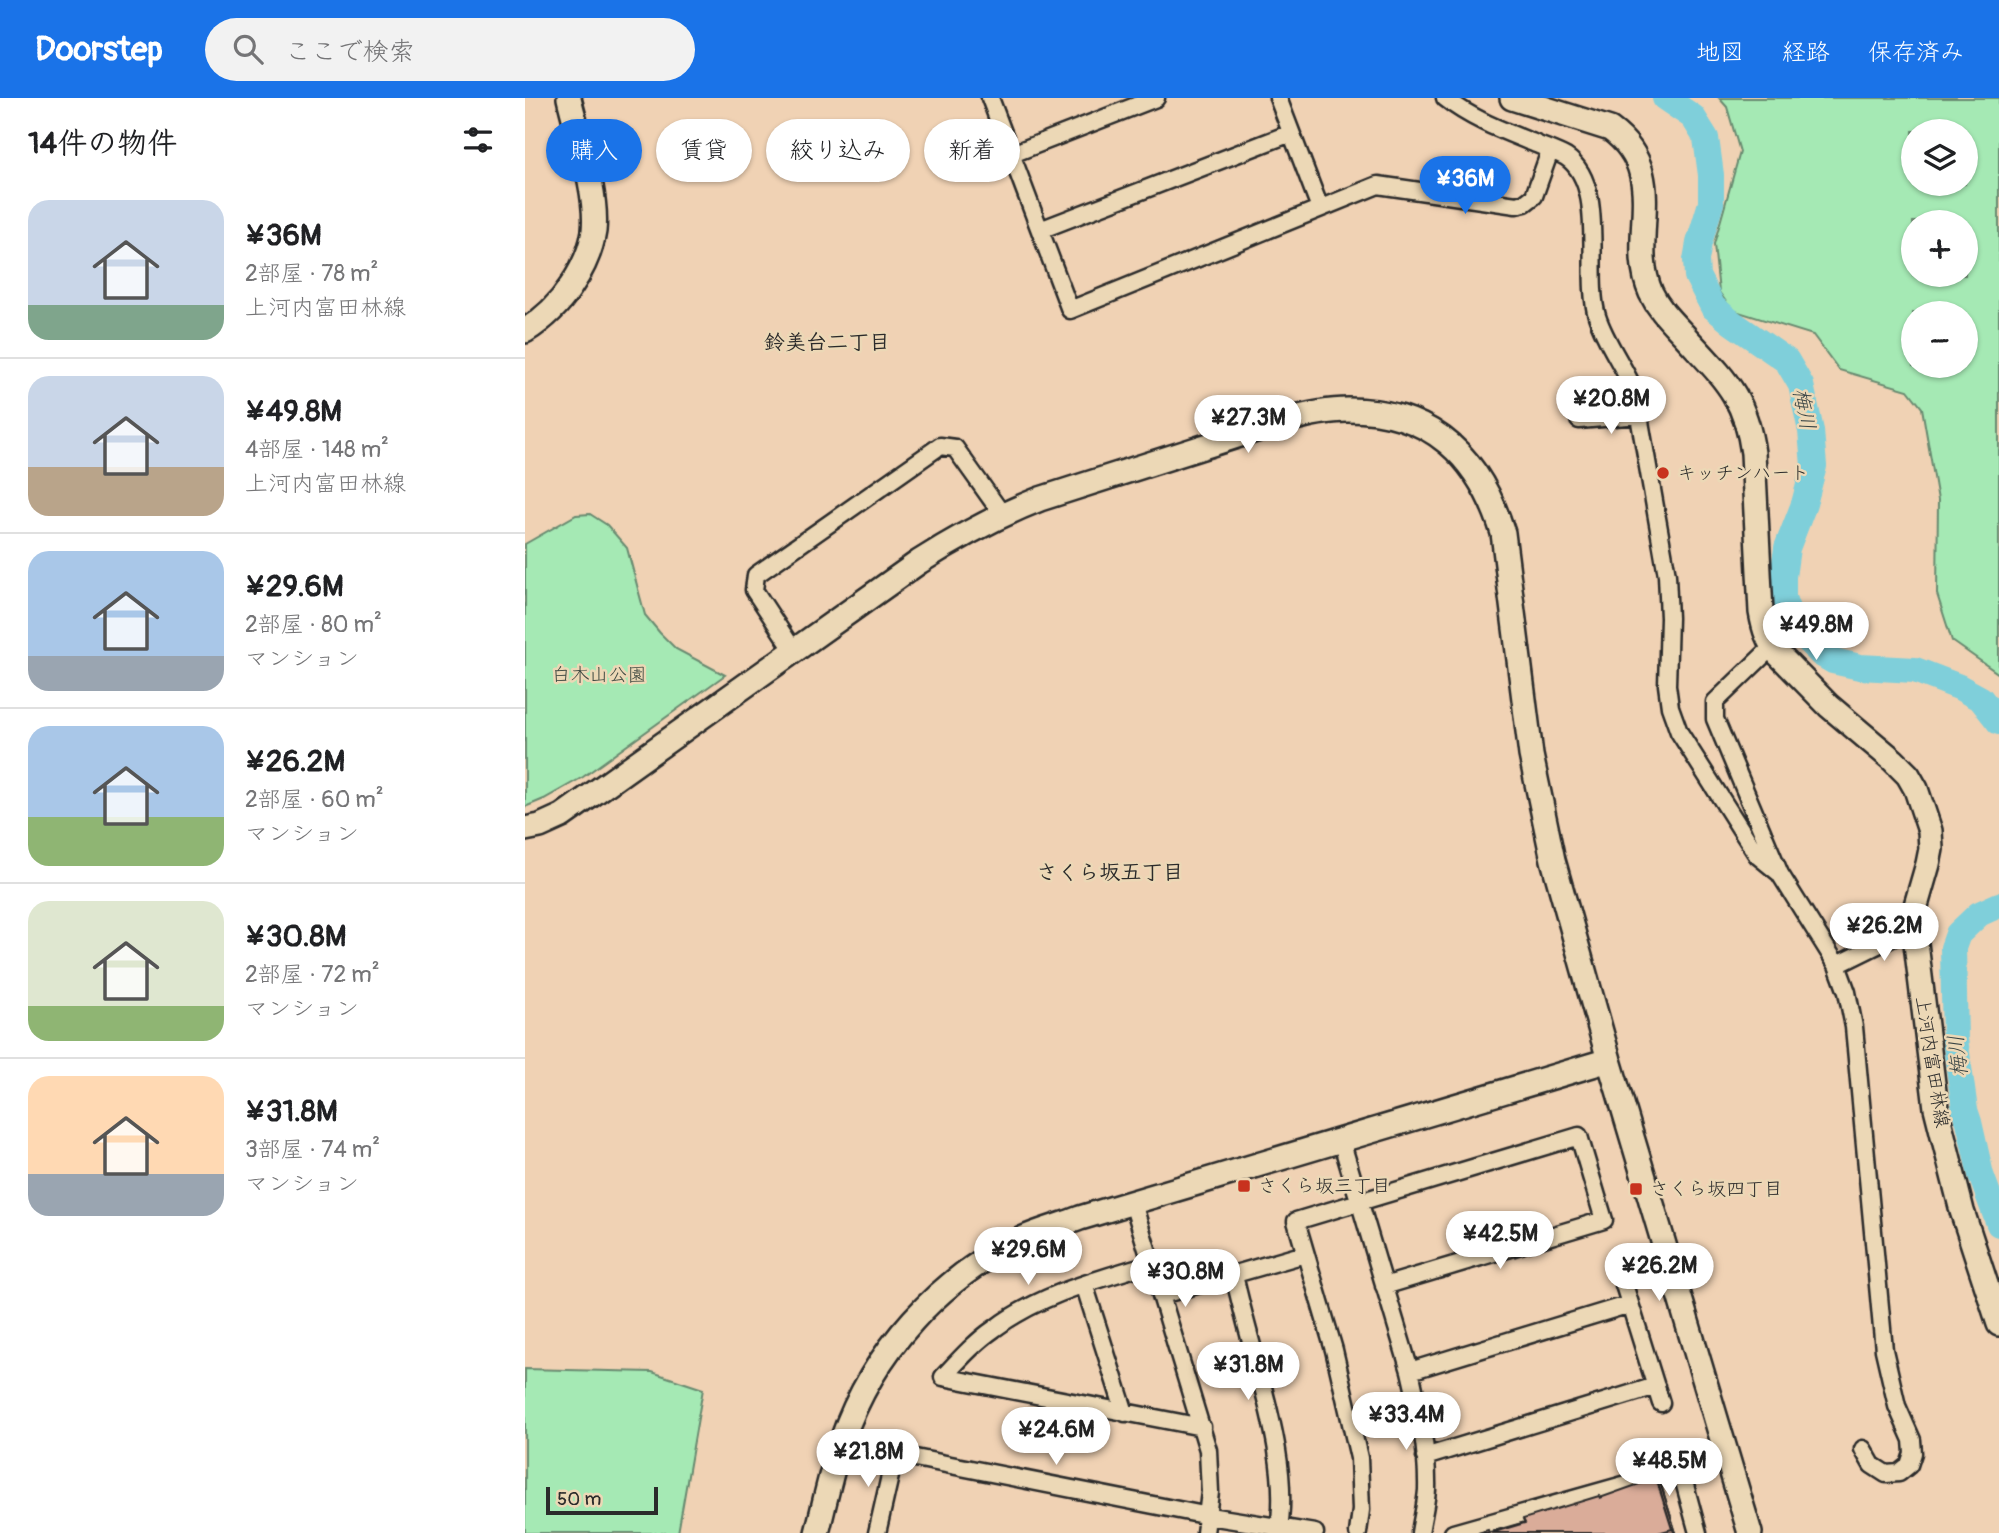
<!DOCTYPE html>
<html lang="ja">
<meta charset="utf-8">
<style>
:root{--surface:#fff;--page:#f2f2f2;--text:#202124;--muted:#757577;--line:#e0e0e0;--accent:#1a73e8}
body{margin:0;font-family:Pangolin,"Klee One",sans-serif;background:var(--page);color:var(--text);height:100vh;display:flex;flex-direction:column;font-size:26px;white-space:nowrap}
*{box-sizing:border-box;margin:0}
p{font-size:23px;color:var(--muted)}
.icon{flex:none;width:38px;height:38px;fill:none;stroke:currentColor;stroke-width:2;stroke-linecap:round;stroke-linejoin:round}
.map{position:relative;flex:1;overflow:hidden}
.side{display:flex;flex-direction:column;background:var(--surface);width:525px}
.side>*{flex:none}
.top-card{position:absolute;left:21px;top:21px;width:665px;height:63px;display:flex;gap:14px}
.buttons{position:absolute;left:1376px;top:21px;display:grid;gap:14px}
.buttons a{display:grid;place-items:center;width:77px;height:77px;border-radius:50%;background:var(--surface);box-shadow:0 2px 5px #0004;font-size:35px}
.scale{position:absolute;left:21px;bottom:18px;width:112px;box-sizing:border-box;padding-left:7px;border:4px solid #2b2b2b;border-top:0;font-size:19px;line-height:24px;white-space:nowrap;color:#2b2b2b;-webkit-text-stroke:5px #ecd8b6;paint-order:stroke}
.price{position:absolute;translate:-50% -60px;padding:0 16px;border-radius:24px;background:#fff;color:#222;font-size:23px;line-height:46px;filter:drop-shadow(0 2px 4px #0008)}
.price::after{content:'';position:absolute;left:50%;top:42px;width:21px;height:16px;margin-left:-10px;background:inherit;clip-path:polygon(0 0,100% 0,50% 100%)}
.price.active{background:var(--accent);color:#fff}
ul{padding:0;list-style:none}
li{display:flex;align-items:center;gap:21px;height:175px;padding:0 28px}
li+li{border-top:2px solid var(--line)}
li span{display:grid;place-items:center;flex:none;width:196px;height:140px;border-radius:21px;color:#555}
li>.icon{margin-inline-start:auto}
span .icon{width:84px;height:84px;fill:#fffc;stroke-width:1}
li b{font-size:30px}
h2{display:flex;justify-content:space-between;align-items:center;height:84px;padding:0 28px;font-size:30px}
.pill{padding:0 24px;border-radius:32px;background:var(--surface);box-shadow:0 2px 5px #0004;font-size:24px;line-height:63px}
.pill.active{background:var(--accent);color:#fff}
header{display:flex;align-items:center;gap:42px;box-sizing:border-box;height:98px;padding:0 35px;background:var(--accent);color:#fff}
header strong{font-size:33px}
nav{display:flex;gap:38px;margin-inline-start:auto;font-size:24px}
.search{width:490px;height:63px;background:var(--page);display:flex;align-items:center;gap:18px;box-sizing:border-box;padding:0 24px;border-radius:38px;color:var(--muted);font-size:26px}
main{display:flex;flex:1;min-height:0}
.map>svg:first-child{display:block}
</style>
<header>
<strong>Doorstep</strong>
<div class="search"><svg class="icon" aria-label="search" viewBox="0 0 24 24"><circle cx="10" cy="10" r="6"/><path d="M15 15l6 6"/></svg>ここで検索</div>
<nav><a>地図</a><a>経路</a><a>保存済み</a></nav>
</header>
<main>
<section class="side">
<h2>14件の物件<svg class="icon" aria-label="filters" viewBox="0 0 24 24"><path d="M4 7h16M4 17h16"/><circle cx="9" cy="7" r="2"/><circle cx="15" cy="17" r="2"/></svg></h2>
<ul>
<li><span style="background:linear-gradient(#c9d6e8 75%,#7fa58c 0)"><svg class="icon" aria-label="home" viewBox="0 0 24 24"><path d="M3 11l9-7 9 7M6 9v11h12V9"/></svg></span><div><b>¥36M</b><p>2部屋 · 78 m²</p><p>上河内富田林線</p></div></li>
<li><span style="background:linear-gradient(#c9d6e8 65%,#b9a48a 0)"><svg class="icon" aria-label="home" viewBox="0 0 24 24"><path d="M3 11l9-7 9 7M6 9v11h12V9"/></svg></span><div><b>¥49.8M</b><p>4部屋 · 148 m²</p><p>上河内富田林線</p></div></li>
<li><span style="background:linear-gradient(#a9c7e8 75%,#9aa5b1 0)"><svg class="icon" aria-label="home" viewBox="0 0 24 24"><path d="M3 11l9-7 9 7M6 9v11h12V9"/></svg></span><div><b>¥29.6M</b><p>2部屋 · 80 m²</p><p>マンション</p></div></li>
<li><span style="background:linear-gradient(#a9c7e8 65%,#8fb573 0)"><svg class="icon" aria-label="home" viewBox="0 0 24 24"><path d="M3 11l9-7 9 7M6 9v11h12V9"/></svg></span><div><b>¥26.2M</b><p>2部屋 · 60 m²</p><p>マンション</p></div></li>
<li><span style="background:linear-gradient(#dfe7d0 75%,#8fb573 0)"><svg class="icon" aria-label="home" viewBox="0 0 24 24"><path d="M3 11l9-7 9 7M6 9v11h12V9"/></svg></span><div><b>¥30.8M</b><p>2部屋 · 72 m²</p><p>マンション</p></div></li>
<li><span style="background:linear-gradient(#ffd9b3 70%,#9aa5b1 0)"><svg class="icon" aria-label="home" viewBox="0 0 24 24"><path d="M3 11l9-7 9 7M6 9v11h12V9"/></svg></span><div><b>¥31.8M</b><p>3部屋 · 74 m²</p><p>マンション</p></div></li>
</ul>
</section>
<div class="map">
<svg width="1474" height="1435" viewBox="0 0 1474 1435">
<rect width="100%" height="100%" fill="#f0d2b4"/>
<filter id="ink" filterUnits="userSpaceOnUse"><feTurbulence type="fractalNoise" baseFrequency=".0143" numOctaves="2"/><feDisplacementMap in="SourceGraphic" scale="14" xChannelSelector="R" yChannelSelector="G"/><feConvolveMatrix kernelMatrix="1 2 1 2 8 2 1 2 1" color-interpolation-filters="sRGB"/></filter>
<g filter="url(#ink)">
<path fill="#a5e9b4" stroke="#688a70" stroke-width="2" fill-rule="evenodd" d="M1194,0H1474V576L1427,543L1412,496L1413,402L1397,310L1383,292L1314,272L1288,237L1207,212L1194,194L1189,146L1215,54L1202,9ZM1388,33H1440V86H1388ZM1388,124H1440V177H1388ZM1440,215V268H1388V215Z
M65,416L82,427L102,450L120,517L135,535L151,551L200,577L58,679L19,701L0,709V446L51,417Z
M0,1271L127,1274L178,1291L153,1435H0Z"/>
<g fill="none" stroke-linecap="round" stroke-linejoin="round">
<path stroke="#7fcfda" stroke-width="26" d="M1140,0L1168,19L1181,40L1186,77V105L1174,145L1171,162L1172,178L1188,209L1206,224L1262,263L1276,287L1286,333L1289,368L1279,406L1262,450L1258,479V500L1265,519L1279,538L1296,556L1308,563L1335,569L1390,572L1434,589L1456,601L1474,624
M1474,807L1454,816L1433,836L1428,850L1430,941L1440,1012L1444,1024L1456,1077L1474,1126"/>
<g stroke="#2b2b2b" stroke-width="21">
<path id="street" d="M465,0L545,212L853,87L991,107L1000,105L1009,98L1025,53
M753,0L795,110
M920,0C948,22 979,33 1011,46C1020,50 1032,54 1041,59C1083,87 1059,175 1072,218C1081,246 1100,269 1110,295L1142,477L1144,520L1142,587L1145,609L1154,634L1232,757L1253,774
M487,56L631,0
M515,132L766,35
M1054,322L1114,317
M1247,549L1190,604V621L1255,776L1312,867L1322,894L1329,929L1359,1252L1372,1308L1387,1342L1388,1355L1384,1367L1374,1375L1361,1376L1347,1367L1338,1351
M269,553L229,492L231,477L415,348L430,350L477,416
M1312,867L1389,829
M816,1042L885,1273C894,1312 903,1352 902,1392C901,1406 897,1421 895,1435
M608,1105L683,1352L685,1394L680,1435
M709,1177C714,1199 720,1222 726,1244C741,1301 765,1377 753,1435
M1096,1177L1136,1305
M559,1186L600,1315
M637,1197L780,1156
M885,1273L1105,1206
M418,1279L677,1329
M418,1279C434,1262 450,1244 469,1231C515,1196 572,1182 627,1165
M1151,1354L1173,1435
M900,1359L1131,1288
M352,1435L370,1356L684,1418L790,1435
M833,1435L836,1412L834,1360L809,1252L771,1123L1054,1038L1079,1122L859,1188
M928,1435L1155,1371"/>
</g>
<g stroke="#2b2b2b" stroke-width="28">
<path id="secondary" d="M987,0L1085,31C1147,76 1101,139 1126,195C1134,212 1147,224 1159,237C1197,279 1220,296 1228,355L1236,514C1239,531 1243,544 1254,557L1304,608L1368,662L1383,677L1391,691L1405,733L1406,751L1403,766L1390,811L1389,829L1411,1010L1437,1113L1474,1226
M0,233C19,221 34,207 46,188C57,172 66,153 69,133C73,94 53,39 44,0
M0,731L15,728L37,718L394,464C433,439 472,418 515,401L759,323C780,317 801,312 823,312C906,312 954,358 978,435L1006,657L1028,762L1084,962L1225,1435
M292,1435C300,1404 306,1372 317,1342C348,1253 415,1179 499,1140C517,1132 537,1127 555,1120L1084,962"/>
</g>
<use href="#street" stroke="#ecd8b6" stroke-width="16"/>
<use href="#secondary" stroke="#ecd8b6" stroke-width="23"/>
</g>
<path fill="#bb9484" stroke="#2b2b2b" stroke-width="2" d="M1136,1387L1151,1435H966L1075,1400Z"/>
<path fill="#99786b" stroke="#2b2b2b" stroke-width="2" d="M1131,1380L1136,1387L1151,1435L1147,1431Z"/>
<path fill="#daac99" stroke="#2b2b2b" stroke-width="2" d="M1131,1380L1147,1431L1133,1435H966L1000,1425L998,1421L1074,1398L1075,1400Z
M963,1432L964,1435H953Z"/>
</g>
<g fill="#c8321e" stroke="#ecd8b6" stroke-width="2.5">
<circle cx="1138" cy="375" r="7"/>
<rect x="712" y="1081" width="14" height="14" rx="3.5"/>
<rect x="1104" y="1084" width="14" height="14" rx="3.5"/>
</g>
<g text-anchor="middle" dominant-baseline="central" stroke-width="5" stroke-linejoin="round" paint-order="stroke">
<g font-size="19" fill="#2b2b2b" stroke="#ecd8b6" text-anchor="start">
<text x="1152" y="375">キッチンハート</text>
<text x="733" y="1088">さくら坂三丁目</text>
<text x="1125" y="1091">さくら坂四丁目</text>
</g>
<g font-size="19" fill="#3d4840" stroke="#ecd8b6">
<text x="74" y="577">白木山公園</text>
</g>
<g font-size="19" fill="#2b2b2b" stroke="#ecd8b6">
<text transform="translate(1407 964) rotate(81)">上河内富田林線</text>
</g>
<g font-size="21" font-weight="bold" fill="#2b2b2b" stroke="#ecd8b6">
<text x="302" y="244">鈴美台二丁目</text>
<text x="585" y="774">さくら坂五丁目</text>
</g>
<g font-size="21" font-style="italic" fill="#384445" stroke="#ecd8b6">
<text transform="translate(1279 311) rotate(79)">梅川</text>
<text transform="translate(1433 958) rotate(-96)">梅川</text>
</g>
</g>
</svg>
<div class="buttons">
<a><svg class="icon" aria-label="layers" viewBox="0 0 24 24"><path d="M12 4l9 5-9 5-9-5zM3 14l9 5 9-5"/></svg></a>
<a>+</a>
<a>−</a>
</div>
<div class="scale">50 m</div>
<b class="price active" style="left:940px;top:118px">¥36M</b>
<b class="price" style="left:1086px;top:338px">¥20.8M</b>
<b class="price" style="left:723px;top:357px">¥27.3M</b>
<b class="price" style="left:1291px;top:564px">¥49.8M</b>
<b class="price" style="left:1359px;top:865px">¥26.2M</b>
<b class="price" style="left:975px;top:1173px">¥42.5M</b>
<b class="price" style="left:503px;top:1189px">¥29.6M</b>
<b class="price" style="left:1134px;top:1205px">¥26.2M</b>
<b class="price" style="left:660px;top:1211px">¥30.8M</b>
<b class="price" style="left:723px;top:1304px">¥31.8M</b>
<b class="price" style="left:881px;top:1354px">¥33.4M</b>
<b class="price" style="left:531px;top:1369px">¥24.6M</b>
<b class="price" style="left:343px;top:1391px">¥21.8M</b>
<b class="price" style="left:1144px;top:1400px">¥48.5M</b>
<div class="top-card">
<a class="pill active">購入</a>
<a class="pill">賃貸</a>
<a class="pill">絞り込み</a>
<a class="pill">新着</a>
</div>
</div>
</main>
